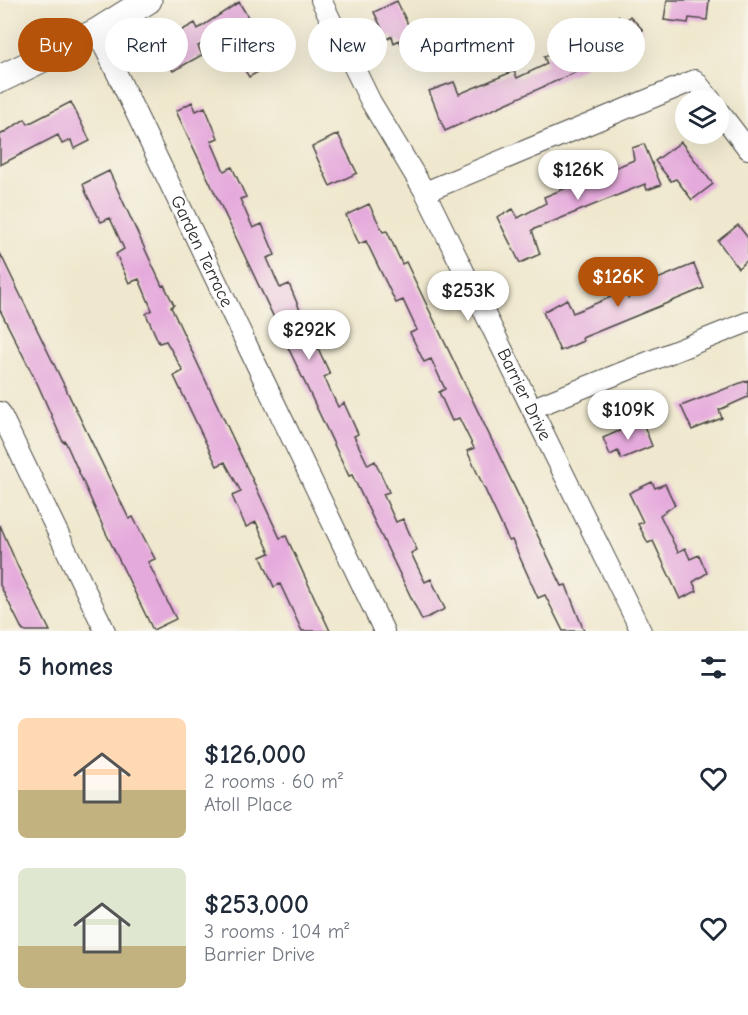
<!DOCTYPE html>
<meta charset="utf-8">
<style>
:root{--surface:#fff;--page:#f6f6f7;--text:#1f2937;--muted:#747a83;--accent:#b45309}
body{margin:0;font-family:"Comic Neue",sans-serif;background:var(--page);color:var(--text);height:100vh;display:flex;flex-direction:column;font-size:22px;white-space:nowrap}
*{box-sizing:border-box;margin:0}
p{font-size:20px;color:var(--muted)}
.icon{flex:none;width:33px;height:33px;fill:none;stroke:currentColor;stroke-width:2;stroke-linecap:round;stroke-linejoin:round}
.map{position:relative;height:631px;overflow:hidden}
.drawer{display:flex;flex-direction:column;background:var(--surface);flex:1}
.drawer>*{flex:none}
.banner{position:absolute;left:18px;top:18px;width:712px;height:54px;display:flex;gap:12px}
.buttons{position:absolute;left:675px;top:90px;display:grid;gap:12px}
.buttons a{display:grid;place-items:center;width:54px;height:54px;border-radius:50%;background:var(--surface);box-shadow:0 6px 24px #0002;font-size:30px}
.price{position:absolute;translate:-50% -51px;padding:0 14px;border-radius:21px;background:#fff;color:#222;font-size:20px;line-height:39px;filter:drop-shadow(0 2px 3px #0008)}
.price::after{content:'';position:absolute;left:50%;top:36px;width:18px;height:14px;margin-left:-9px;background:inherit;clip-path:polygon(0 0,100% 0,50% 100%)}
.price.on{background:var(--accent);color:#fff}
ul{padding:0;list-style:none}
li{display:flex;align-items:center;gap:18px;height:150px;padding:0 18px}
li span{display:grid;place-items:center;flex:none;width:168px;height:120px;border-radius:9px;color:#555}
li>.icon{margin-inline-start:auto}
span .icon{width:72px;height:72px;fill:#fffc;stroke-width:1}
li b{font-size:26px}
h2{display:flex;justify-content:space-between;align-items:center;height:72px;padding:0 18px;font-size:26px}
.tag{padding:0 21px;border-radius:27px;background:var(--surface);box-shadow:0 6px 24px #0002;font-size:21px;line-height:54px}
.tag.on{background:var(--accent);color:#fff}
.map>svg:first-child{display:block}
</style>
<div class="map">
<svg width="748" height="631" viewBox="0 0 748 631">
<rect width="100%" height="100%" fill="#f7f3e8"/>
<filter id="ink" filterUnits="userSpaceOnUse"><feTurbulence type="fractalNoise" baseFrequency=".0167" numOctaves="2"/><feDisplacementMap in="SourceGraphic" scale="12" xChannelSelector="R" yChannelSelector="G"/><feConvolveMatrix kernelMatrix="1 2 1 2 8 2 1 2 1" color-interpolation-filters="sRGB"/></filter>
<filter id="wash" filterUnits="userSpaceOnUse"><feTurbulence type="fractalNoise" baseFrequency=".008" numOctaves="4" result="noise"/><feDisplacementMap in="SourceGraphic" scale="24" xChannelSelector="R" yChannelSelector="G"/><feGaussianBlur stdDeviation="1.35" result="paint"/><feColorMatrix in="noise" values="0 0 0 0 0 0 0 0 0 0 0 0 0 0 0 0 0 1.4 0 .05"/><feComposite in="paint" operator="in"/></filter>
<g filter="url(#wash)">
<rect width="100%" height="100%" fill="#efe8ce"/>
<g id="blocks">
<path fill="#e5aadc" d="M667,0H709L707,20L689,18L688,23L664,20Z
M397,1L417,44L404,50L399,40L394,43L392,36L387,39L374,12Z
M239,2L265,46L257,51L267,67L249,77L222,33L198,46L202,55L173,71L157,44L195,23L198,29Z
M618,16L624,22L630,16L643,30L612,58L594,39Z
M575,44L585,68L445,131L429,91L454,82L459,94L514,71L517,78L547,64L544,57Z
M71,102L90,141L74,149L71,140L62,144L58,135L0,165V135L25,119L28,124Z
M192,102L196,111L205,107L218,138L211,141L224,171L232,167L246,197L240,199L253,228L262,224L275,255L267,258L280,288L289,284L302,315L296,318L310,347L316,344L330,374L324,377L338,407L344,403L358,434L354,436L368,465L375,461L389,492L383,494L396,522L403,519L417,550L411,553L425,582L431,579L445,609L422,620L352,475L349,476L176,111Z
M338,134L357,173L330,186L312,147Z
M681,142L713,184L692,200L676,179L671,181L655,161Z
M644,144L661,185L647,190L645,184L532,230L540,254L520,263L497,217L513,209L518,218L546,203L544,197L634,160L632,148Z
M109,171L162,286L164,285L174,305L171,307L280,538L286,536L330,631H302L280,584L274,587L261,557L270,553L256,522L246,527L232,496L241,492L225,462L217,466L174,376L183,371L166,341L159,343L146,314L152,310L139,279L129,283L116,254L124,249L110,218L101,222L86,193L83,184Z
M369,204L383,232L387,231L402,264L406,262L562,586L566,585L584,631H563L545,595L538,598L512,540L509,541L467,451L474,448L459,418L452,421L439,392L445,389L431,359L424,362L410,333L417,330L403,300L396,303L366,241L359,244L346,215Z
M738,225L748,238V260L738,268L718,241Z
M0,253L129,519L133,517L155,559L148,562L176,619L153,630L105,531L65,441L63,442L38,385L0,310Z
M694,264L704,288L582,338L583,341L560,351L543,312L567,299L573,313L625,291L628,298L657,285L655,280Z
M748,380V397L719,410L722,418L692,430L681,406Z
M642,421L652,446L621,459L618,451L610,455L603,438Z
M652,482L655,488L665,484L675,505L660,515L678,552L685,548L690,559L699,555L707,573L693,582L697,591L680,599L653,541L648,543L638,524L643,522L629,493Z
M0,525L18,567L50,631H23L0,585Z"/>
</g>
</g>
<g filter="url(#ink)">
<use href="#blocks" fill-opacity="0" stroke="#484743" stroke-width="1.5"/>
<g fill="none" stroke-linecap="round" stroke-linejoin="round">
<g stroke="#484743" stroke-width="22">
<g id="street">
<path id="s1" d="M321,0L371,102L425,192L641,631"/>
<path id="s2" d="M97,32L384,631"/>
<path d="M718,110L748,149"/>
<path d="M425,192L695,80L711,100"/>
<path d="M533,408L748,322"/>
<path d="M0,412L105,631"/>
</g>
</g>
<g stroke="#484743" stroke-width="29">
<path id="secondary" d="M0,79L97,32L148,0"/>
</g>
<use href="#street" stroke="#fff" stroke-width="20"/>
<use href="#secondary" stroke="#fff" stroke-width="27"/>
</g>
</g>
<g text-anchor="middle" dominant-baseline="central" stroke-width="4.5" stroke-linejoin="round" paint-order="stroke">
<g font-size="18" fill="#2b2b2b" stroke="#f7f3e8">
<text stroke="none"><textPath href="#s2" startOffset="243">Garden Terrace</textPath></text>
<text stroke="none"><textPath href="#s1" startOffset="444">Barrier Drive</textPath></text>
</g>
</g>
</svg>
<div class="buttons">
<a><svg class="icon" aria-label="layers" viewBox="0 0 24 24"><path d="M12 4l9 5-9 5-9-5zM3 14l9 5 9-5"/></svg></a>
</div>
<b class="price" style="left:578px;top:201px">$126K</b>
<b class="price on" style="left:618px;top:308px">$126K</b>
<b class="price" style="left:468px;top:322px">$253K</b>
<b class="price" style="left:309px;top:361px">$292K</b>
<b class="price" style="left:628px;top:441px">$109K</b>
<div class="banner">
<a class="tag on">Buy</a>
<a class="tag">Rent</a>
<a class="tag">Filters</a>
<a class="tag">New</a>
<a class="tag">Apartment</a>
<a class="tag">House</a>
</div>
</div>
<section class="drawer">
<h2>5 homes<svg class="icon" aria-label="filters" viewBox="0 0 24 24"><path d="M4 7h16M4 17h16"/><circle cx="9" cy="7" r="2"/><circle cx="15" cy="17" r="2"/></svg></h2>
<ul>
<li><span style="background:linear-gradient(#ffd9b3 60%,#c2b280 0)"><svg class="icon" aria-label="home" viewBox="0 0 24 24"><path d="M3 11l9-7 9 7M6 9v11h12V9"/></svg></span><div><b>$126,000</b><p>2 rooms · 60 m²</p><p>Atoll Place</p></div><svg class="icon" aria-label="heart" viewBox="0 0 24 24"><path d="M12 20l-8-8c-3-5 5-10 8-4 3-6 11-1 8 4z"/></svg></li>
<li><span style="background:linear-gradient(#dfe7d0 65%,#c2b280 0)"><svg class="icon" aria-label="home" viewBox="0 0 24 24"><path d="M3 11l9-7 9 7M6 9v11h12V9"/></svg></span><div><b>$253,000</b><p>3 rooms · 104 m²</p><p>Barrier Drive</p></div><svg class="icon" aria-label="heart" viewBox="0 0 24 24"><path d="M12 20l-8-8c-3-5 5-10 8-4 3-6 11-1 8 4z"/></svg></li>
</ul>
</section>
